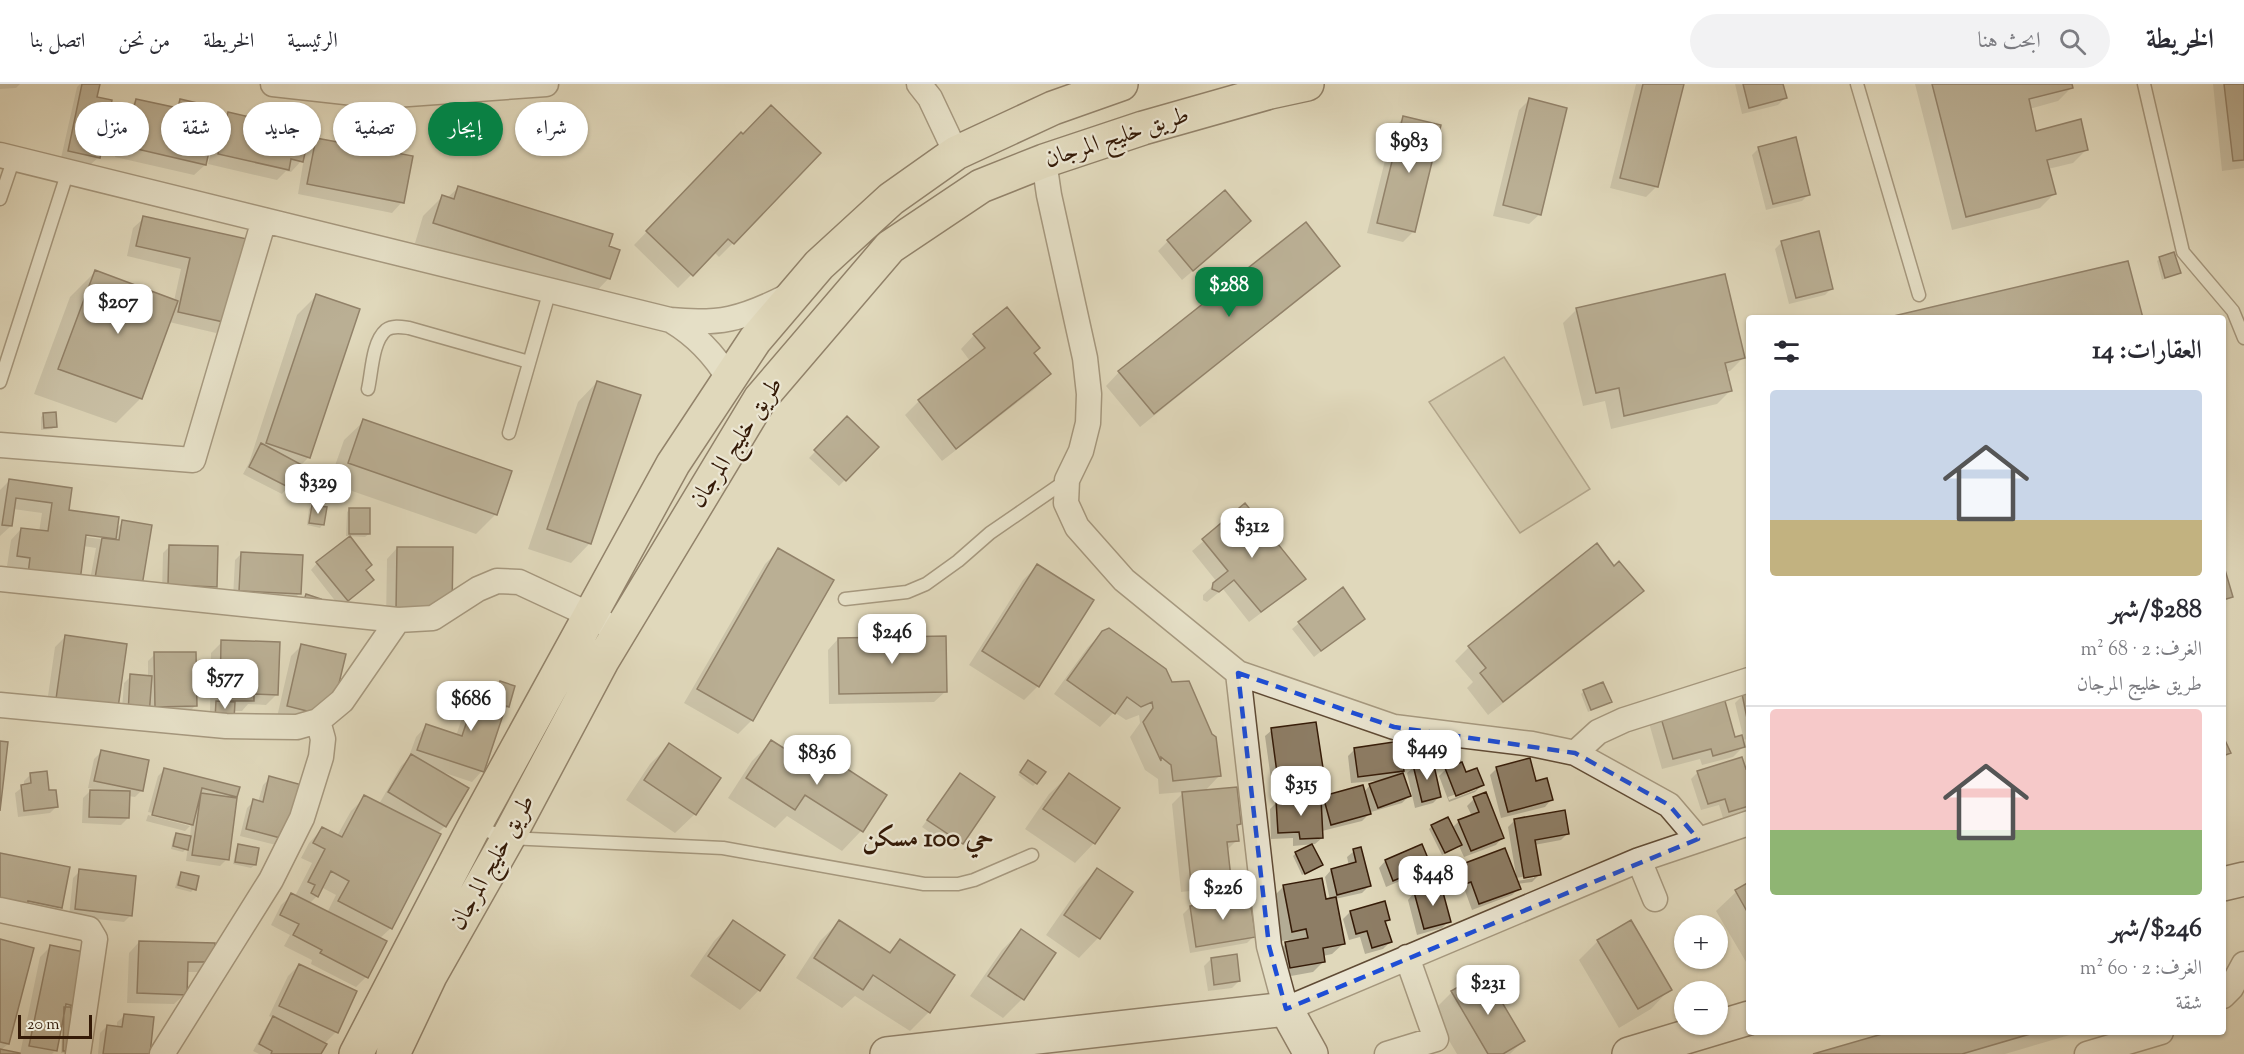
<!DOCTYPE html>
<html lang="ar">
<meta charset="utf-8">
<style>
:root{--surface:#fff;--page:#f2f2f3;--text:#2b2b33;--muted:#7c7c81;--line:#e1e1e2;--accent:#0b8043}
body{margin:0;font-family:"Sorts Mill Goudy",Amiri,serif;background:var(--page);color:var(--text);direction:rtl;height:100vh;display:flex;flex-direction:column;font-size:22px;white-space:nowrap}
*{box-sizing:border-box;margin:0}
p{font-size:20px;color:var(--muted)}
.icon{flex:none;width:33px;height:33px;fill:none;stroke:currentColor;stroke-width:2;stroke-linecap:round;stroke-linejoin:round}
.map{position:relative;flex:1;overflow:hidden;direction:ltr}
.drawer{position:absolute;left:1746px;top:231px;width:480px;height:720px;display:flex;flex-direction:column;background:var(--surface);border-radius:6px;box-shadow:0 2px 4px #0004;direction:rtl}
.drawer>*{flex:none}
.banner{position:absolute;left:18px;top:18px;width:570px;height:54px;direction:rtl;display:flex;gap:12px}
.fabs{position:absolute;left:1674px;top:831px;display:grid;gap:12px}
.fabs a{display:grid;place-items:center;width:54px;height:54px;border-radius:50%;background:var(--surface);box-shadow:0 2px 4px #0004;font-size:30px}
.scale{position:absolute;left:18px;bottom:15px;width:74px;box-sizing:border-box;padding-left:6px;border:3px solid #341a07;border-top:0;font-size:16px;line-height:21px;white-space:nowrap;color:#341a07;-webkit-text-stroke:4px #ebe6d3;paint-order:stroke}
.price{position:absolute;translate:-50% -51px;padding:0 14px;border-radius:12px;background:#fff;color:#222;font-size:20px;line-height:39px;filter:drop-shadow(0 2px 3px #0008)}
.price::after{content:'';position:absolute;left:50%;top:36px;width:18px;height:14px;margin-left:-9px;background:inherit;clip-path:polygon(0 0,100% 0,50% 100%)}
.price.current{background:var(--accent);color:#fff}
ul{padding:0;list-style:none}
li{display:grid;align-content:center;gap:12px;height:318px;padding:0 24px}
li+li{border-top:2px solid var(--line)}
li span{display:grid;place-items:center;height:186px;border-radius:6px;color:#555}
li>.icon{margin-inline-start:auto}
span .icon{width:108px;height:108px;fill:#fffc;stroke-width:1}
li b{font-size:26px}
h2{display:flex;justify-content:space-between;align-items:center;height:72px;padding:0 24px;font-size:26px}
.chip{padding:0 21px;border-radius:27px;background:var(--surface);box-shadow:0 2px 4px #0004;font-size:21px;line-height:54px}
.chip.current{background:var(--accent);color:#fff}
header{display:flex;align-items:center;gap:36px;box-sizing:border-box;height:84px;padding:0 30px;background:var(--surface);border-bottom:2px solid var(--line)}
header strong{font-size:28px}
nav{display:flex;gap:33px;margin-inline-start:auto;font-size:21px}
.search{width:420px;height:54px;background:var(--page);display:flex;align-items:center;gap:15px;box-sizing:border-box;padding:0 21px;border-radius:33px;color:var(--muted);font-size:22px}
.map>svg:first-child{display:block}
</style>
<header>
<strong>الخريطة</strong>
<div class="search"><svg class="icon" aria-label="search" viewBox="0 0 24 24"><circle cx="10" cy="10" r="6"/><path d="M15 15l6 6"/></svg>ابحث هنا</div>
<nav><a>الرئيسية</a><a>الخريطة</a><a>من نحن</a><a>اتصل بنا</a></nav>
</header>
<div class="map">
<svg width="2244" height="970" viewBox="0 0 2244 970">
<rect width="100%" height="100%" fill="#e0d8bb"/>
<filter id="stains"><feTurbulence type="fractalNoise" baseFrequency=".00333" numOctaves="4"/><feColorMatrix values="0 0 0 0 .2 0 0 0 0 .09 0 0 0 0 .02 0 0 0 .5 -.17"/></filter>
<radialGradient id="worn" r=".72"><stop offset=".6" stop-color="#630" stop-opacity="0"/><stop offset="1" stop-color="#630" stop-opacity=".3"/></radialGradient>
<path fill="#c3b89c" stroke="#7c6952" stroke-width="1.5" d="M1504,273L1590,405L1520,449L1429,318Z"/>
<path fill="#0003" fill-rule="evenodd" d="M0,0H20L16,4L0,5Z
M80,0H98L95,14L98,74L91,80L61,74L77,3Z
M1636,0H1682L1657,102L1646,113L1610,104Z
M1735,0H1782L1785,14L1778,21L1742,30Z
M1915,0H2071L2072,3L2058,17L2029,25L2035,49L2087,65L2073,79L2048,85L2054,110L2040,124L1952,146Z
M2213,0H2244V84L2222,87Z
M136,16L172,25L180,17L205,81L194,91L115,73L126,27Z
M1529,16L1540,130L1529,140L1493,132L1519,26Z
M228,29L304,68L317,55L402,118L392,129L298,110L304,74L291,88L286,87L277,96L208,80L218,40Z
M1404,34L1414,147L1403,158L1367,149L1393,44Z
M727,64L733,159L719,173L714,168L678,204L634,161Z
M1759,64L1809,110L1802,117L1766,126L1752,71Z
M458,104L607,163L609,194L590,214L415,159L423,132L442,113L447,114Z
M144,134L245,156L227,238L216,249L169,238L141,314L116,339L34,310L70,213L95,188L174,217L181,185L127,172L133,144Z
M1239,148L1182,196L1158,167L1168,157Z
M1782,158L1832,204L1825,211L1789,220L1775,165Z
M2160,174L2179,188L2162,196L2157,177Z
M1338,182L1324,195L1140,343L1106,302L1119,288Z
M316,212L309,373L299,383L288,403L282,410L243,390L249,379L297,231Z
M1577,225L1744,273L1730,287L1726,288L1731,306L1717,320L1611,345L1605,317L1583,322L1563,239Z
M974,251L1033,269L1049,290L1036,304L942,377L905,331L919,317L970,277L961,265Z
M597,298L590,459L571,479L528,465L578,318Z
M44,330L55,342L52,345L41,346V333Z
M847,334L877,363L839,402L809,374Z
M364,337L496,430L476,450L329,399L344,356Z
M9,397L70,405L67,428L116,445L123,438L150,442L89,501L96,464L83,462L18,500L20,484L7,482L11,456L21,445L39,448L42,429L13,425L11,442L0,452V406ZM79,449L108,453V456L78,452Z
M1245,421L1304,495L1293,505L1249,538L1223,505L1207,518L1203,516V511L1217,498L1192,467Z
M312,422L323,440L320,444L307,441L309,425Z
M350,425L369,450L365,453L346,452L347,428Z
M170,462L215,502L209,509L162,508L163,469Z
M397,464L451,465L386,536L387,475Z
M779,466L832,496L752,636L738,650L684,619L765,480Z
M242,469L299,510L292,517L233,514L235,476Z
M317,479L364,487L365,503L340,523L311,486Z
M1037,482L1038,602L1024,616L969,581L1023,496Z
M1613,484L1642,507L1628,521L1488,631L1467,604L1473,598L1455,577L1469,563Z
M1363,534L1314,573L1292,545L1299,539Z
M1103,548L1219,692L1204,708L1239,740L1236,743L1237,756L1226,767L1229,794L1218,804L1181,808L1172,720L1184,708L1159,710L1158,695L1145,686L1130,653L1140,639L1139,631L1126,636L1114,628L1100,643L1054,610L1088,563Z
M65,553L125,561L46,626L55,563Z
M838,555L945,608L934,618L829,620L828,566Z
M222,558L277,610L266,621L248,620L242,627H233L213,638V627H210L211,569Z
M301,562L330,632L277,633L291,572Z
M155,570L196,621L189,628L121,637L124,599L131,592L148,593V577Z
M501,599L508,622L502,628L482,687L472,698L439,687L445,742L437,750L391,844L379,855L366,893L356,903L311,880L312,876L284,862L290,851L271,841L281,821L292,811L295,812L312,779L301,774L309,759L322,745L337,752L351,727L365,713L379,720L401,682L408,675L416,653L426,642L456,652L467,619L477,608L489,612ZM321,803L336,811L327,829L309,820L317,812Z
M1584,607L1610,618L1588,628L1581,610Z
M1749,610V655L1742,656L1744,662L1733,673L1702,681L1700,675L1662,685L1649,639L1660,629L1734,655L1743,652L1735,619L1742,612Z
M1272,646L1323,697L1316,704L1273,710L1265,652Z
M771,658L820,689L832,677L885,711L861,747L842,767L787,732L775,744L728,714L752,677Z
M669,661L695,730L675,749L626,716L650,680Z
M1355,665L1403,686L1396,692L1409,712L1402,719L1371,728L1362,737L1322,747V754L1315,760L1293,762V754L1271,755L1270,725L1277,718L1321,716L1324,713L1364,708L1370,701L1387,696L1351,699L1348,672Z
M101,668L142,706L135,713L128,712V734L121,741L82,739L83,714L90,707H98V706L88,704L94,675Z
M1025,681L1036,699L1033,702L1018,691Z
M1414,683L1440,712L1433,719L1415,724L1407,689Z
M1497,684L1551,716L1545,723L1501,734L1490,691Z
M165,685L236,712L233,715L227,775L220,782L186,777L188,763L183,768L171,765L173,754L176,751L190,754L191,741L185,747L146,737L148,731L190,742V738L148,728L158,692Z
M1446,685L1465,690L1482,701L1475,708L1449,718L1439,692ZM1476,703V706L1449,716L1448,713Z
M1749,686V725L1723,734L1719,721L1701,726L1691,695L1698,688Z
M31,690L48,708L57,722L50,729L18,733L15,709L24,702V697Z
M960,691L962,759L955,766L922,743Z
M1069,691L1094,759L1075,779L1025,745L1049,710Z
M270,694L280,762L240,752L247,724L254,717L258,718L263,701Z
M1474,715L1502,754L1496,761L1464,773L1459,762L1442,771L1429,745L1432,742L1452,744L1459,737L1472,732L1467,722Z
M1515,736L1568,749L1561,756L1534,761L1539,791L1532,798L1517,800L1519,804L1512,811L1472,826L1464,804L1442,812L1449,837L1442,844L1417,851L1408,816L1414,809L1433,804L1429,795L1404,808L1400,797L1386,803L1379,784L1385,777L1421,762L1435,793L1437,791H1516L1508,743ZM1534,791V794L1517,797L1516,794Z
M239,762L255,781L251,784L233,780L236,765Z
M1354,767L1369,802L1362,809L1335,815L1343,860L1332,870L1323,872L1324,877L1313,888L1280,894L1276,870L1289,856L1281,857L1273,813L1284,802L1325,817L1330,816L1325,793L1331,786L1349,782L1347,773Z
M1296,769L1321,781L1302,791L1293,772Z
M0,771L60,823L50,834L0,831Z
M1097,786L1131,809L1098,854L1079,874L1046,851L1078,805Z
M80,787L131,831L124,838L69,832L73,794Z
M181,790L194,805L191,808L175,804L178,793Z
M1749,800V883L1716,827L1736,808Z
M1384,819L1389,835L1384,839L1390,858L1383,865L1365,870L1360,853L1349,856L1343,835L1350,828Z
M1190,823L1254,852L1247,859L1190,869L1183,830Z
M733,838L783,871L759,906L740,926L690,892L714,857Z
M839,838L888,869L900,857L929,928L910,947L855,912L842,924L796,894L820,857Z
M1021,847L1054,869L1022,915L1003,934L970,912L1002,866Z
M0,857L8,960L1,966L19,970H0Z
M1598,857L1670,905L1651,925L1619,944L1579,876Z
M139,858L213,861L202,888H186L185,910L174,920L127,919L129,869Z
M50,863L77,922L70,929L72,969H61L62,942H60L55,967L52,970H20L40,873Z
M1211,875L1239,897L1232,904L1208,907L1204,882Z
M299,881L336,948L324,960L320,970H259L253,967L267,941L273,934L269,932L288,892Z
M1484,890L1523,957L1510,970H1457L1432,928L1452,908Z
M124,932L148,970H98L100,949L107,942L117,943V938Z
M1894,948H2080L2005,970H1818Z"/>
<path fill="#8d7d65" stroke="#341a07" stroke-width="1.5" d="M82,0H100L97,13L112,16L100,74L68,67Z
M1643,0H1684L1658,103L1620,94Z
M1743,0H1783L1787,14L1749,24Z
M1932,0H2072L2073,4L2029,15L2036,47L2081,35L2088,66L2047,76L2056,110L1966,133Z
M2224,0H2244V76L2233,77Z
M1529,14L1567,24L1541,131L1503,121Z
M136,15L178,24L180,15L219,24L206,81L124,62Z
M771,21L821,69L734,160L728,155L693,192L646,147L741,48L743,50Z
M228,28L310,47L303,78L291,75L289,86L218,70Z
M1403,32L1441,41L1415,148L1377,139Z
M1796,53L1810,111L1773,120L1758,63Z
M316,54L413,72L404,119L307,100Z
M458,102L613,150L609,162L620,166L610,195L433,139L442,111L454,115Z
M1225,106L1251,137L1193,187L1167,156Z
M143,132L247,155L228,239L178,228L190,174L136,162Z
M1306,138L1340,182L1154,330L1118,287Z
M1819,147L1833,205L1796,214L1781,157Z
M2174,168L2181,189L2165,194L2159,173Z
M2128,177L2143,234H1885Z
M95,186L178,217L142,315L58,285Z
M1725,190L1745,274L1725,279L1732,307L1624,332L1619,304L1596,309L1576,224Z
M316,210L360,225L310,374L266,359Z
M1007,223L1040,264L1034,269L1051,290L956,365L918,316L985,264L973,250Z
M597,297L641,311L591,460L547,445Z
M56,328L57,343L44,344L43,329Z
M847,332L879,363L846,397L814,366Z
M363,335L512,387L497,431L348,379Z
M261,359L302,381L290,404L249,383Z
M9,395L72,404L69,426L119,433L116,455L86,451L80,497L28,490L30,474L17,472L21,444L48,447L52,419L16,414L12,442L2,441Z
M1245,419L1306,495L1261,528L1234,496L1219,508L1212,505L1213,499L1228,487L1202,455Z
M312,421L327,423L324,441L309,439Z
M349,424H370V450H349Z
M122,436L152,441L142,502L95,494L102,454L119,456Z
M350,452L372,481L366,486L374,496L348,517L316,478Z
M1597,459L1614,482L1619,477L1644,507L1503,618L1480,589L1486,584L1468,562Z
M169,461L218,462L217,503L168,501Z
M397,463H453L452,526H396Z
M778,464L834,496L753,637L697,605Z
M241,468L303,471L301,510L239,507Z
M2223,479L2233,513L2223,516Z
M1037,480L1094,516L1039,603L982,567Z
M1343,503L1365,535L1321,567L1298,538Z
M306,510L321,515L317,531L301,526Z
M1109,544L1166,585L1172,598L1189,597L1212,650L1216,653L1221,692L1173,697L1171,681L1161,673V677L1143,638L1153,624L1152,618L1141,623L1127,613L1115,630L1067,596L1102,547Z
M65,551L127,560L118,624L56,615Z
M946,552L947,608L839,610L838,554Z
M221,556L280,558L278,611L254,610V617H220Z
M301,560L346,570L331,633L287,622Z
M154,568H196L197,622L155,623Z
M130,590L152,592L149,632L128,631Z
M500,597L515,602L509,623L506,622L484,688L417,666L426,640L462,652L477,607L495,613Z
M1603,598L1612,618L1591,626L1583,606Z
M1749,609V644L1742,610Z
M1723,610L1735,653L1742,651L1745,663L1713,672L1711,665L1673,675L1659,627Z
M216,617L235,618L234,636L215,635Z
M1316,638L1325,697L1279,704L1271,644Z
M2223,652L2231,669L2223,672Z
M771,656L823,689L832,675L887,711L863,748L805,711L795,726L746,694Z
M0,657L8,658L0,727Z
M1400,657L1404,687L1358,693L1354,664Z
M669,659L721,694L696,731L644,696Z
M101,666L149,676L143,707L94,697Z
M411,670L469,704L446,743L388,708Z
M1742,673L1746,685L1749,684V722L1729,728L1725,715L1708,720L1697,687Z
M1530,674L1536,697L1547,694L1553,716L1508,728L1496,683Z
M1028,676L1046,688L1037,700L1020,688Z
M1433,677L1441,713L1422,718L1413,681Z
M1462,678L1466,688L1477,684L1484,701L1456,712L1445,684Z
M164,684L240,703L237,713L202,704L193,741L152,731Z
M47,687L49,706H56L58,723L24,727L21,701L31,699L30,689Z
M960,689L995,713L963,760L927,736Z
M1069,689L1120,724L1095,760L1043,725Z
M1403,689L1411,712L1378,724L1369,700Z
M269,692L302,701L288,756L246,745L253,715L263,718Z
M1363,701L1371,730L1331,741L1323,712Z
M1237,703L1241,740L1237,741L1239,757L1227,758L1231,794L1191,799L1182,708Z
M90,706L130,707L129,734L89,733Z
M1486,708L1504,754L1471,767L1458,736L1479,728L1473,713Z
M201,709L237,714L229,776L192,771Z
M364,711L441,750L392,845L338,817L349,797L331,787L318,813L311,809L315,801L308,798L325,765L313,759L322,743L342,753Z
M1321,714L1323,754L1300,755L1299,748L1278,749L1276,716Z
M1565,726L1569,750L1535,756L1541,791L1524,794L1514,735Z
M1448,733L1462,761L1445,769L1431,741Z
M176,749L191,752L188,766L173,762Z
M238,760L259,764L256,781L235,778Z
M1312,760L1323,781L1305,790L1295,768Z
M1422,760L1435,791L1411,802L1407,791L1393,797L1385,776Z
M1361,763L1371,802L1337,811L1331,785L1356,778L1353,765Z
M1505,764L1521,805L1479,820L1471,798L1443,808L1436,790Z
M0,769L70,783L62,824L28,817L27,824L0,819Z
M1097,784L1133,808L1100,855L1064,831Z
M79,785L136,792L132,832L75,825Z
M181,788L199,792L196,806L178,801Z
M1322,794L1326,815L1336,813L1345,860L1323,864L1325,878L1290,884L1285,858L1308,854L1306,845L1292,848L1283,801Z
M1749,798V831L1735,806Z
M1441,801L1451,838L1424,845L1414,808Z
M291,809L387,857L368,894L320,869L322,866L293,851L299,840L280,831Z
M1249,811L1256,853L1196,863L1190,822Z
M1385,817L1390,836L1385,837L1392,858L1372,864L1367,847L1356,850L1350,827Z
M733,836L785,871L760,907L708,872Z
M839,836L890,869L900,855L955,891L930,929L873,891L863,906L814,874Z
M1631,836L1672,906L1638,925L1597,856Z
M1021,845L1056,869L1024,916L988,892Z
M0,855L34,864L9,960L0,958Z
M139,857L215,859L214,878H188L187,911L137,909Z
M50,861L89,869L78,923L66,920L57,967L29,962Z
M1237,870L1240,897L1214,901L1211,874Z
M299,880L357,907L338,949L279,922Z
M1484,888L1525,957L1503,970H1488L1451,907Z
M64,923H71V941L77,967H63Z
M124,930L154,933L150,970H103L107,941L122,943Z
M273,932L327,960L321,970H271L272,967L259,960Z
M1889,948H2037L1962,970H1813Z
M0,965L20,969V970H0Z"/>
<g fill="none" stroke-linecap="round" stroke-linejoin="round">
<g stroke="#5f4a34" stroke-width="15">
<path id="lane" d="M1857,0L1919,211
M2144,0L2183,168L2233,227L2244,254
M0,115L14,74
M0,298L68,87
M368,305C372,288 372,258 386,246C393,241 402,243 409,244L529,278
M509,349L550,206
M845,515L907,508L926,500L958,477L990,449L1067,396
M476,743L508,754L723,764L924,800H958L974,796L1032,771"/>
</g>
<g stroke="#5f4a34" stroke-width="27">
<path id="street" d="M273,0L381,12L546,0
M919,0L930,14L956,69
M0,71L670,236C719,241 742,235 786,213
M1044,77L1049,111L1085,274L1089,310L1088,339L1081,367L1067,396L1066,419L1077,443L1124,496L1238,589L1394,643L1532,660L1575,669L1669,721L1698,755
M672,237C697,252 714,270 729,295
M0,361L193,376L264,136
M0,495L398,536L433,534L478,505L497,497L519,498L590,531L620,548
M1238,589L1269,862L1286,925L1639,776L1749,739
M0,621L226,642L297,643L318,637L342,617L398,536
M1575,669L1598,648L1624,636L1749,596
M1639,776L1655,815
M0,826L89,845L95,855L78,970
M2223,912L2231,904L2244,880
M162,970L271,796L302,734L321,673L323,655L318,637
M1387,970L1436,955L1407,873
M2087,970L2161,948"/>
</g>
<g stroke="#341a07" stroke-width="36">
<path id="secondary" d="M2223,800L2244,795
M887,970L1286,925L1311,970
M1629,970L1749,934"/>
</g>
<g stroke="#341a07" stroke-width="36">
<path id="primary" d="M356,970L474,743L673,380L755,256L819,181L891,115L956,69L1053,24L1121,0
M393,970L430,892L508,754L602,577L760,315L890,163L981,102L1044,77L1143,44L1270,8L1307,0"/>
</g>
<use href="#lane" stroke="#ebe6d3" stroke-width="12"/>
<use href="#street" stroke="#ebe6d3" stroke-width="24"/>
<use href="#secondary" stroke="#ebe6d3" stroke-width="33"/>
<use href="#primary" stroke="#e0d8bb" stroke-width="33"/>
</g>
<path d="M0 0H2244V970H0ZM1238,589L1394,643L1575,669L1669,721L1698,755L1286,925L1269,862Z" fill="#e0d8bb" fill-opacity=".55" fill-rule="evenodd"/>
<path fill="none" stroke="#1d4ed8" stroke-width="4.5" stroke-dasharray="12 8" stroke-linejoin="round" d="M1238,589L1394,643L1575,669L1669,721L1698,755L1286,925L1269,862Z"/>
<g text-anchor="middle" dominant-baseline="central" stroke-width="4.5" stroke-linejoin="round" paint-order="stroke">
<g font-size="24" fill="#341a07" stroke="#ebe6d3">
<text transform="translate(1117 54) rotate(-18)">طريق خليج المرجان</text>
<text transform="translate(737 359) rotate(-57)">طريق خليج المرجان</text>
<text transform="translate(493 779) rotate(-61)">طريق خليج المرجان</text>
</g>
<g font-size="26" font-weight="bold" fill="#341a07" stroke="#ebe6d3">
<text x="928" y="755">حي 100 مسكن</text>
</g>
</g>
<rect width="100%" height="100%" filter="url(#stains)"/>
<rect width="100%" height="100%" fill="url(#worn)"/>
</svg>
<div class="fabs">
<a>+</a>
<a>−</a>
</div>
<div class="scale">20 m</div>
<b class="price" style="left:1409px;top:90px">$983</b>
<b class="price current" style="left:1229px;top:234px">$288</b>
<b class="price" style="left:118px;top:251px">$207</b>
<b class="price" style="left:318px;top:431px">$329</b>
<b class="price" style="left:1252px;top:475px">$312</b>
<b class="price" style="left:892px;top:581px">$246</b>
<b class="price" style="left:225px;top:626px">$577</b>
<b class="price" style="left:471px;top:648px">$686</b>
<b class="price" style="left:1427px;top:697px">$449</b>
<b class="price" style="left:817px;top:702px">$836</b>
<b class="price" style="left:1301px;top:733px">$315</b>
<b class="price" style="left:1433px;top:823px">$448</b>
<b class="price" style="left:1223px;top:837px">$226</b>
<b class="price" style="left:1488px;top:932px">$231</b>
<div class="banner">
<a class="chip">شراء</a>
<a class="chip current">إيجار</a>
<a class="chip">تصفية</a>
<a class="chip">جديد</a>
<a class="chip">شقة</a>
<a class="chip">منزل</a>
</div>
<section class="drawer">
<h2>العقارات: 14<svg class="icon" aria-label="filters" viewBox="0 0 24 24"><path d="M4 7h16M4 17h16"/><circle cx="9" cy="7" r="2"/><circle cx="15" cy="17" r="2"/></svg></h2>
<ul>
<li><span style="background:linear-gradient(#c9d6e8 70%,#c2b280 0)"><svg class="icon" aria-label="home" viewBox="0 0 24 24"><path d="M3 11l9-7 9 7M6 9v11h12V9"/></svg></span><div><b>$288/شهر</b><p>الغرف: 2 · 68 m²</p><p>طريق خليج المرجان</p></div></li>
<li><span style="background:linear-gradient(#f6c9c9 65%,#8fb573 0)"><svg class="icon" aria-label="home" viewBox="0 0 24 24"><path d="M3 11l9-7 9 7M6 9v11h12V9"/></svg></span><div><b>$246/شهر</b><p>الغرف: 2 · 60 m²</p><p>شقة</p></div></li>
</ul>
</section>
</div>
